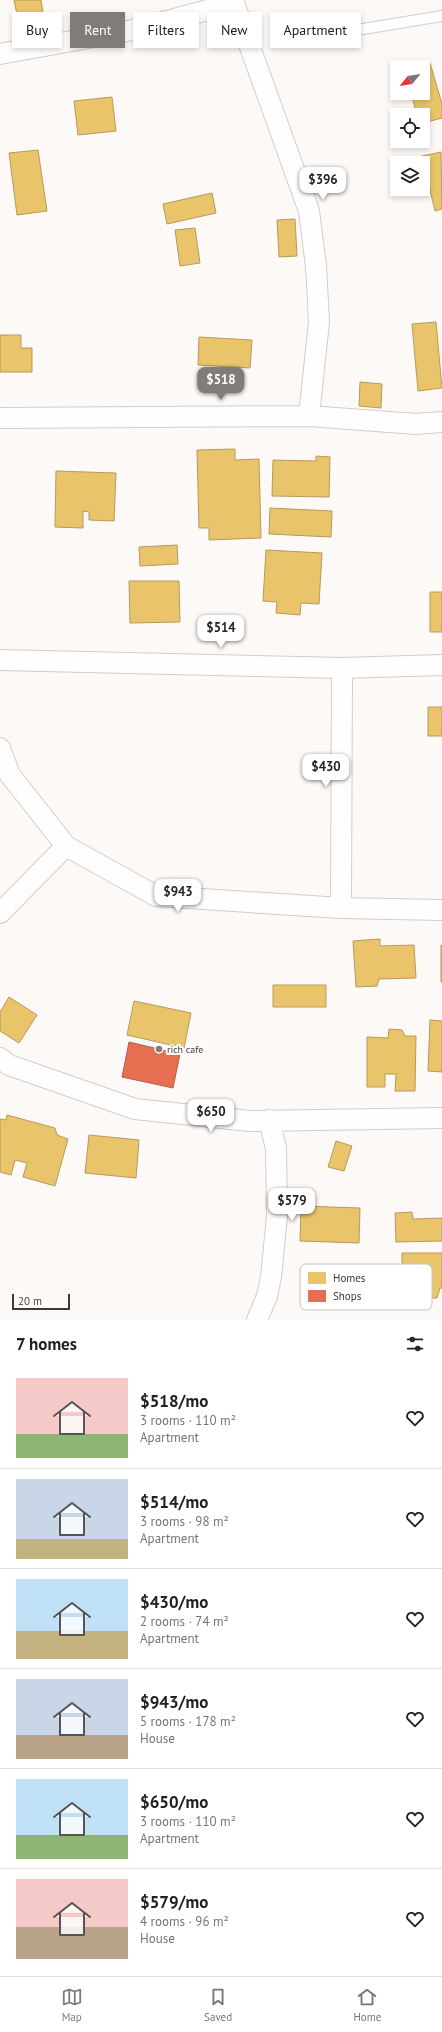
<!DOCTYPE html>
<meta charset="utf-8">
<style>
:root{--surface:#fff;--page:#f6f6f6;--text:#202124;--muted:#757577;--line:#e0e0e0;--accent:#827c78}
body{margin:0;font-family:"PT Sans",sans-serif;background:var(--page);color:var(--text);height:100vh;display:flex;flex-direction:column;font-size:15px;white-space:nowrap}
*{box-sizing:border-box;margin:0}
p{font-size:13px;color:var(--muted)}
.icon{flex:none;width:22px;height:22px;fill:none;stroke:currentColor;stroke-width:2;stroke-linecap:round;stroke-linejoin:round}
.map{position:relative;height:1320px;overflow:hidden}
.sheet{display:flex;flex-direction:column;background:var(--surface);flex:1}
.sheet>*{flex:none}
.banner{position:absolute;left:12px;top:12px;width:418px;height:36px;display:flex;gap:8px}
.needle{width:26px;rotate:240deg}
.buttons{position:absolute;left:390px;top:60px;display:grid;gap:8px}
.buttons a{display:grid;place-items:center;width:40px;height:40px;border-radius:0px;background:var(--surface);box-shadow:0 2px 6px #0003;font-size:20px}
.scale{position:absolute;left:12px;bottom:10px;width:58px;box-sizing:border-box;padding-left:4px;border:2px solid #413934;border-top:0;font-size:11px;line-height:14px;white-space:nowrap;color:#413934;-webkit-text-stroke:3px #fff;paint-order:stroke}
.price{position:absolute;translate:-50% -34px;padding:0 9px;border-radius:8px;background:#fff;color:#222;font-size:13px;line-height:26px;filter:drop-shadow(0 1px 2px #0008)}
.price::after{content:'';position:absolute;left:50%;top:24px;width:12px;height:9px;margin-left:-6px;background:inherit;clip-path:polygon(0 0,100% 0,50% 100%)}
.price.current{background:var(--accent);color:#fff}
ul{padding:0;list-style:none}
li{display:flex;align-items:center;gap:12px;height:100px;padding:0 16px}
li+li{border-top:1px solid var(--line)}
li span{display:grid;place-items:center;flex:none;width:112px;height:80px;border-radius:0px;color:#555}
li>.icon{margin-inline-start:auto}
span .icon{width:48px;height:48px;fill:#fffc;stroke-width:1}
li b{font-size:17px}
h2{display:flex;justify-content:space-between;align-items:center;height:48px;padding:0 16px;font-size:17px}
.pill{padding:0 14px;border-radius:0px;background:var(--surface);box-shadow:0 2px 6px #0003;font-size:14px;line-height:36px}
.pill.current{background:var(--accent);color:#fff}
.tabs{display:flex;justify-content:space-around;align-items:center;height:56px;border-top:1px solid var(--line);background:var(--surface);font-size:11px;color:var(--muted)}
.tabs a{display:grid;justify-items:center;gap:2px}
.tabs .current{color:var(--accent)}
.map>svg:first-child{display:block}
</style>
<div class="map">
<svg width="442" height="1320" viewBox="0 0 442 1320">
<rect width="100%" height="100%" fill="#fcf9f7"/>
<path fill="#e9c46a" stroke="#b79a5a" d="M14,0H41L44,19L19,24Z
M430,63L442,104V118L423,123V115H417L411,93H423V67H417Z
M112,97L116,131L78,135L74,101Z
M38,150L47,211L17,215L9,153Z
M441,152L442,209L435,211L422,156Z
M212,193L216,213L167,224L163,204Z
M295,219L297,256L279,257L277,220Z
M195,228L200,263L180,266L175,230Z
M436,322L442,388L418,391L412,324Z
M0,335H21V348H32V372H0Z
M199,337L252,340L250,368L198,365Z
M360,382L382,384L381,408L359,406Z
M235,449V460L259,459L261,538L209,540V528H199L197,450Z
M316,456L330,457L329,497L272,496L273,460L316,461Z
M56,471L116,473L114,521L89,520V512L83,511V528L55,527Z
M270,508L332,511L331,537L269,534Z
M177,545L178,564L140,566L139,547Z
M266,550L322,553L319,604L301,603L300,615L276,613L277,602L263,601Z
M129,581H179L180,622L130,623Z
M430,592H442V632H430Z
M428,707H442V736H428Z
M380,939V946L414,945L416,978L379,979L377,986L356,987L353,941Z
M441,945H442V982H441Z
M273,985H326V1007H273Z
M9,997L37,1015L19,1043L0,1031V1012Z
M134,1001L191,1013L184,1048L127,1035Z
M430,1020L442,1021V1072L428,1071Z
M389,1029L402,1030L405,1036H416L415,1091H395L396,1074H385V1087H367V1037L388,1038Z
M7,1115L55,1128L57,1135L68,1139L55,1186L23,1177L27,1163L15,1160L11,1175L0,1172V1119L6,1120Z
M89,1135L139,1140L136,1178L85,1173Z
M336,1141L352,1146L344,1171L328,1167Z
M301,1206L360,1208L359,1243L300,1241Z
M412,1212L413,1219L442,1218V1241L396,1242L395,1213Z
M402,1253H442V1288H440L437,1298H412V1288H402Z"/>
<path fill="#e76f51" stroke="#b55f48" d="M129,1042L180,1054L173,1088L122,1077Z"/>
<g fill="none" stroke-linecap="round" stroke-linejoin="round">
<g stroke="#d2cdca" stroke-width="12">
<path id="lane" d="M345,32L442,16"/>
</g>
<g stroke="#d2cdca" stroke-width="22">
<path id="street" d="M233,0L309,211L316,266L319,322L309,416
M0,54L133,30L234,3
M0,418L309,416L416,424L442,422
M0,660L342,668L442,665
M0,748L10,775L66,846L156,896L341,908L442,910
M341,908L342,668
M0,913L66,846
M0,1058L9,1065L135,1109L249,1121L442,1118
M257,1320L267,1296L271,1277L277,1216L276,1148L269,1120"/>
</g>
<use href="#lane" stroke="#fffefe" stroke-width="10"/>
<use href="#street" stroke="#fffefe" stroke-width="20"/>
</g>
<circle fill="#827c78" stroke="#fff" stroke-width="1.5" cx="159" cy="1049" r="4"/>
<g text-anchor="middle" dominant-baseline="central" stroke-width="4" stroke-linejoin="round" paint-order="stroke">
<g font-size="10" fill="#413934" stroke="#fff" text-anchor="start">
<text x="167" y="1049">rich cafe</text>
</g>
</g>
<rect x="300" y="1264" width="132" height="46" rx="6" fill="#fff" stroke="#c6c4c2" stroke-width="1"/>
<rect x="308" y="1272" width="18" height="12" fill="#e9c46a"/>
<rect x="308" y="1290" width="18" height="12" fill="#e76f51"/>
<g font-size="11" fill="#413934">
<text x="333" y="1282">Homes</text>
<text x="333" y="1300">Shops</text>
</g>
</svg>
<div class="buttons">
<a><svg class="needle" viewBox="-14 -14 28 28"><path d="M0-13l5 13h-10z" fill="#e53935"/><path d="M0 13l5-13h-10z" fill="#757577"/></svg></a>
<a><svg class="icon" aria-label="locate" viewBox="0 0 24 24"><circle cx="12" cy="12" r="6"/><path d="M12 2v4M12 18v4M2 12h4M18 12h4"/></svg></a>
<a><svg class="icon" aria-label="layers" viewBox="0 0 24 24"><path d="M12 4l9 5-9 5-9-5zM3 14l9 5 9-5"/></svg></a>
</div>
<div class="scale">20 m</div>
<b class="price" style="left:323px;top:201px">$396</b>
<b class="price current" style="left:221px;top:401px">$518</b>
<b class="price" style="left:221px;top:649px">$514</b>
<b class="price" style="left:326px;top:788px">$430</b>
<b class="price" style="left:178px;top:913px">$943</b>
<b class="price" style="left:211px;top:1133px">$650</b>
<b class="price" style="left:292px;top:1222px">$579</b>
<div class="banner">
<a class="pill">Buy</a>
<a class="pill current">Rent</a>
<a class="pill">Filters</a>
<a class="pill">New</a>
<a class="pill">Apartment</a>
</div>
</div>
<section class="sheet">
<h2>7 homes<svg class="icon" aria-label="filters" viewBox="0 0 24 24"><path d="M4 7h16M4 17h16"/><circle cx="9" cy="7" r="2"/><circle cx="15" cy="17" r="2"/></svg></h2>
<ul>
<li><span style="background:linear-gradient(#f6c9c9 70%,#8fb573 0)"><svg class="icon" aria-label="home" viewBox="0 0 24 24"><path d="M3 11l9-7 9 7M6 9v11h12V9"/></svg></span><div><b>$518/mo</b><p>3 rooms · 110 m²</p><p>Apartment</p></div><svg class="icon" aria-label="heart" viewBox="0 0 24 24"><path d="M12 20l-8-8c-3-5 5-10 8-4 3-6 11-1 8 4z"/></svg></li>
<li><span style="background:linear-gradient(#c9d6e8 75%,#c2b280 0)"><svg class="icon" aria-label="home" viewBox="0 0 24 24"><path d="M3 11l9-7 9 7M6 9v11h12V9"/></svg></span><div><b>$514/mo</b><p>3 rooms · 98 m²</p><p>Apartment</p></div><svg class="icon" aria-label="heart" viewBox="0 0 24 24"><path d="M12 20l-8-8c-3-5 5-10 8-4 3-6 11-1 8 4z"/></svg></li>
<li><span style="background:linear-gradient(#bfe0f5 65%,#c2b280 0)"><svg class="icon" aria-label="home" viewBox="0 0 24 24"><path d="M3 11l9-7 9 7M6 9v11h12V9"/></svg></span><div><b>$430/mo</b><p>2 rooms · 74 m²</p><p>Apartment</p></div><svg class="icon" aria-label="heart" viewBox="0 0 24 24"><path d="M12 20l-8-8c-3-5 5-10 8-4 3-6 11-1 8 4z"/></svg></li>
<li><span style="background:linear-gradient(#c9d6e8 70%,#b9a48a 0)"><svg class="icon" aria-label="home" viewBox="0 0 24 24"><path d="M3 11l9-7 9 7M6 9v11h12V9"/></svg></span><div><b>$943/mo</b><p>5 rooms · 178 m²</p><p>House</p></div><svg class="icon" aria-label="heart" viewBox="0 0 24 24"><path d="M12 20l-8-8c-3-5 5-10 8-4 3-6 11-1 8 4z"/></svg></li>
<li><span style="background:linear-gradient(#bfe0f5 70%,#8fb573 0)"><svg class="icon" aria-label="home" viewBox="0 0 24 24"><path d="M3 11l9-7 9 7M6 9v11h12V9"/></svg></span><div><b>$650/mo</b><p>3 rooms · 110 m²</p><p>Apartment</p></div><svg class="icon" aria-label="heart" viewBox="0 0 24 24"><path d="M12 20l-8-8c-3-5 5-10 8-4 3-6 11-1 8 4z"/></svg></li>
<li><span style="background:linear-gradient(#f6c9c9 60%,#b9a48a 0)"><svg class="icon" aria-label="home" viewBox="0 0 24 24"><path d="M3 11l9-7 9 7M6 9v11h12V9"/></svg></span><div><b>$579/mo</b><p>4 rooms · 96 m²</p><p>House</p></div><svg class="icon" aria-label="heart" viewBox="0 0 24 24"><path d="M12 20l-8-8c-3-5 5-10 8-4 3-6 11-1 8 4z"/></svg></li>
</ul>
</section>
<nav class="tabs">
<a class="current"><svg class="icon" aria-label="map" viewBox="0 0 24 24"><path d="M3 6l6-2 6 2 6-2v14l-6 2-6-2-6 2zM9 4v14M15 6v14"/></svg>Map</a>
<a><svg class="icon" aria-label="saved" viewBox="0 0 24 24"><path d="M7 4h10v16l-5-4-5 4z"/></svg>Saved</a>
<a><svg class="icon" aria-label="home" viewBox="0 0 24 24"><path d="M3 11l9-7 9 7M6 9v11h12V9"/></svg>Home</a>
</nav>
